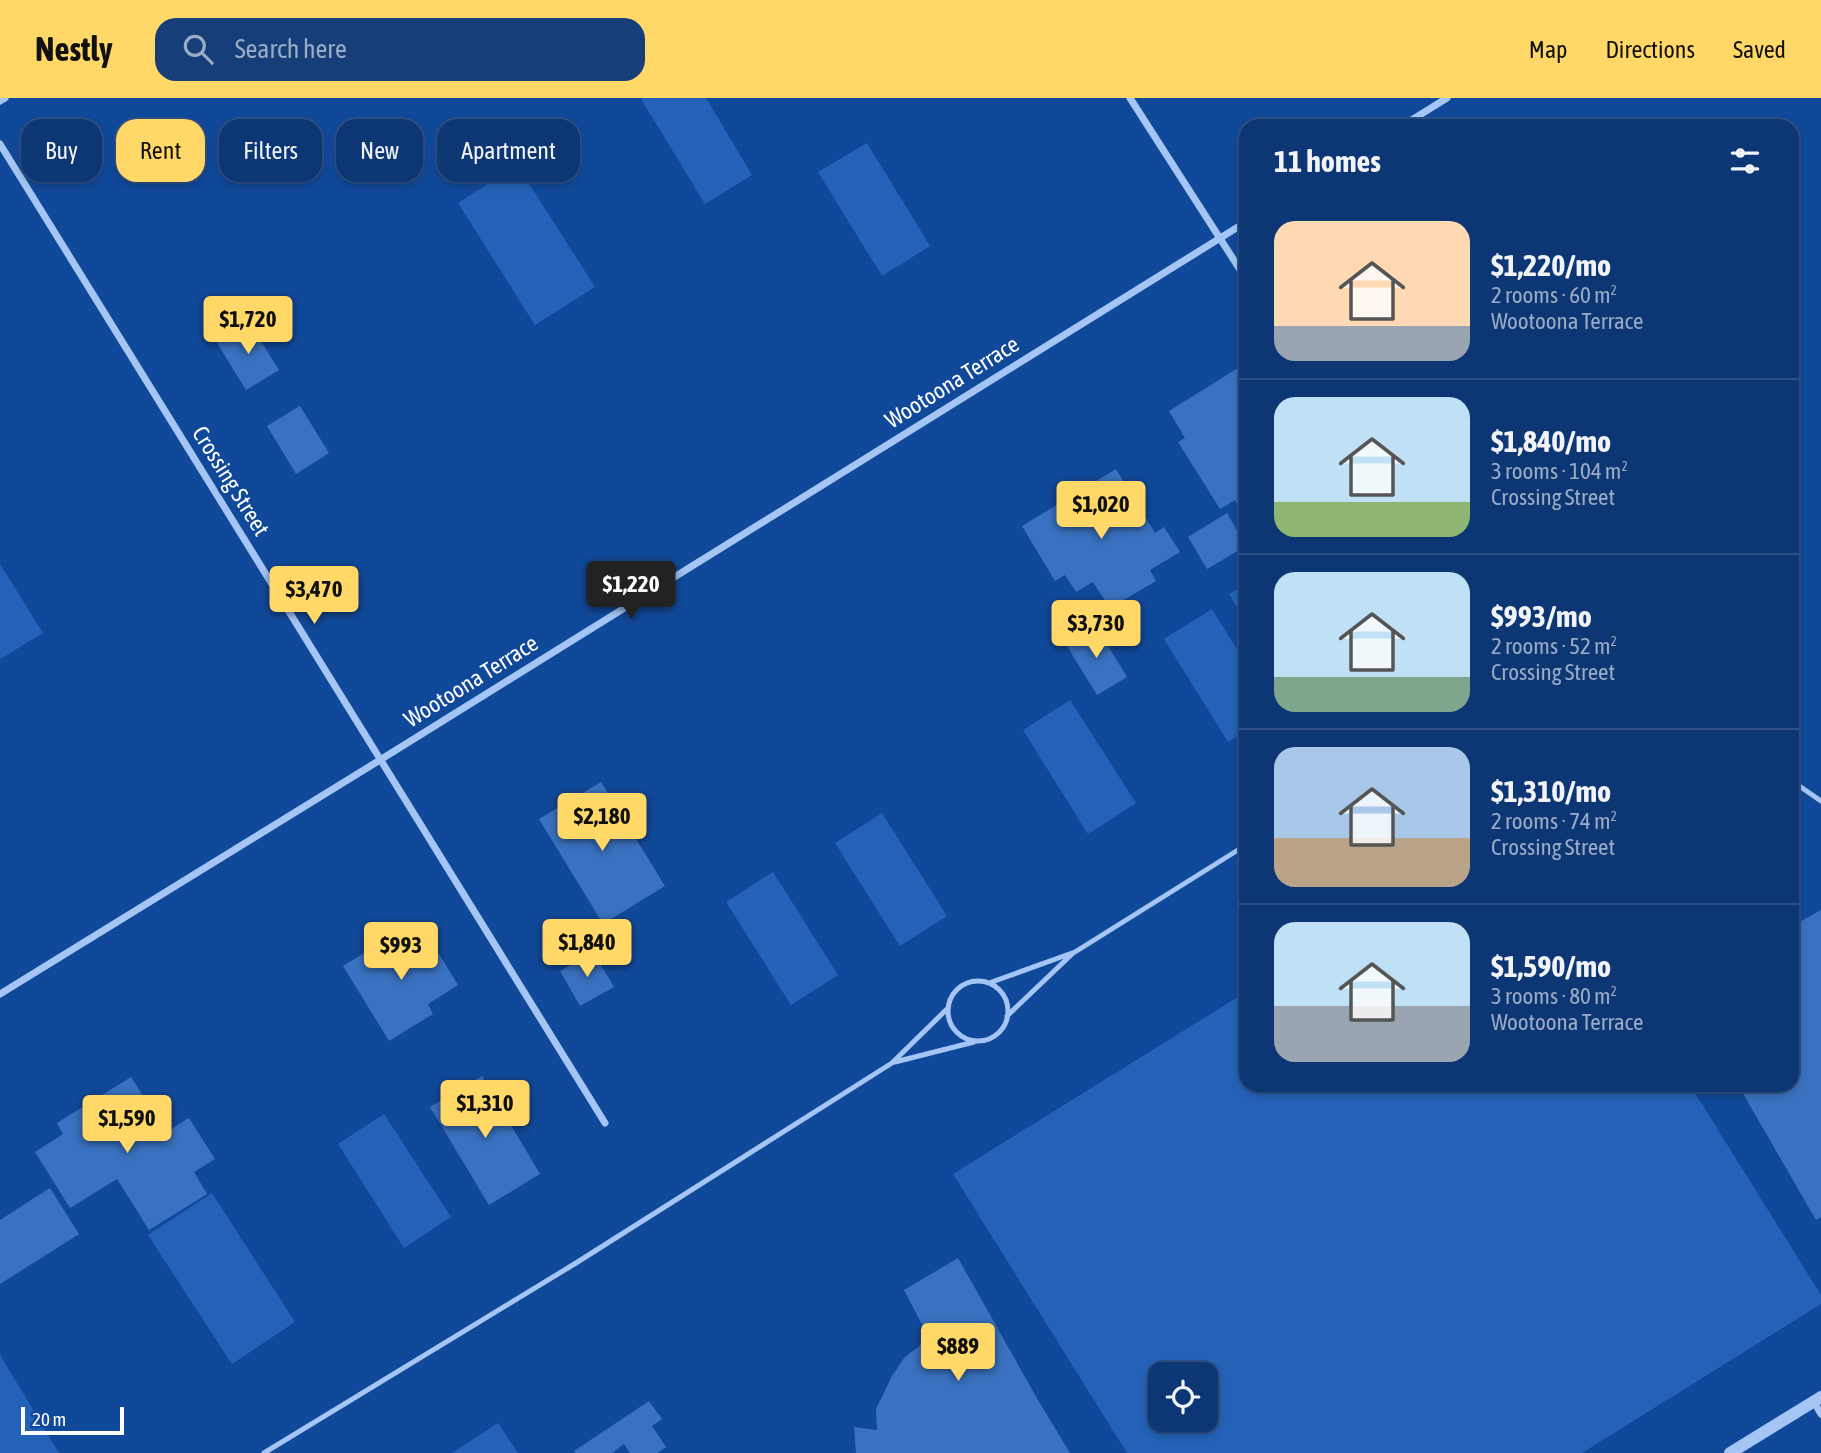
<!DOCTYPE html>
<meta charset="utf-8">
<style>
:root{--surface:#0d3774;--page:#163f79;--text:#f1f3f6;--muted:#9aacc5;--line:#2d5186;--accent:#ffd868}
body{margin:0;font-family:"Asap Condensed",sans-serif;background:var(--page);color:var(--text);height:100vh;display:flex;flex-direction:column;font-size:26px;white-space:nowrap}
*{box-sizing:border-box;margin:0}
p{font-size:23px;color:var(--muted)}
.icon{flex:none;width:38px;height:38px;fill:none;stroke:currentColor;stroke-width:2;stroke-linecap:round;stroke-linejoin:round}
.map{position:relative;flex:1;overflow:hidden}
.panel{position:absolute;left:1239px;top:21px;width:560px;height:973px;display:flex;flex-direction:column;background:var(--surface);border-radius:21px;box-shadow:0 4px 10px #0003,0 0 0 2px var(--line)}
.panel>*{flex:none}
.banner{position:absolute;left:21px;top:21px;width:665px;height:63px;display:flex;gap:14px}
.controls{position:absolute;left:1148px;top:1264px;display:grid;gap:14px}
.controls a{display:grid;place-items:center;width:70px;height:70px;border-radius:14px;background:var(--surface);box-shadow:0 4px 10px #0003,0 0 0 2px var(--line);font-size:35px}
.scale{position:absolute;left:21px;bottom:18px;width:103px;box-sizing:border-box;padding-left:7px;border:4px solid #fff;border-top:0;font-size:19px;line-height:24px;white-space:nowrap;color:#fff;-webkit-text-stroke:5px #11499a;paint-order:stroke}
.price{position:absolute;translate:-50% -60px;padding:0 16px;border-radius:7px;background:var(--accent);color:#111;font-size:23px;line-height:46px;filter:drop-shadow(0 2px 4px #0008)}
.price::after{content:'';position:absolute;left:50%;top:42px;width:21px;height:16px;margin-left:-10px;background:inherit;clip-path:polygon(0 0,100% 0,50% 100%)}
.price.current{background:#222;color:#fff}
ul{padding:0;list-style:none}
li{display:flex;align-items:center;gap:21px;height:175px;padding:0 35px}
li+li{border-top:2px solid var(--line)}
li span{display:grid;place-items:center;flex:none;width:196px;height:140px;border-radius:21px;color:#555}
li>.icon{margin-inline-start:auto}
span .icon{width:84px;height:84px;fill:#fffc;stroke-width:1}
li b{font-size:30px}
h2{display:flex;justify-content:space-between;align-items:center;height:84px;padding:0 35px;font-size:30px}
.pill{padding:0 24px;border-radius:21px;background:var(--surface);box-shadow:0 4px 10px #0003,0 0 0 2px var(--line);font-size:24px;line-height:63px}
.pill.current{background:var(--accent);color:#111}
header{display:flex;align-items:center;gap:42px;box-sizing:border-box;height:98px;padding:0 35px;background:var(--accent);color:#111}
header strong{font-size:33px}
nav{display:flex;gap:38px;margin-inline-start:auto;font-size:24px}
.search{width:490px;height:63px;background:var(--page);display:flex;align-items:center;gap:18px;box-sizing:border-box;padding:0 24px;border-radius:21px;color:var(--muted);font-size:26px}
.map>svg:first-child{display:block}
</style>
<header>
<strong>Nestly</strong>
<div class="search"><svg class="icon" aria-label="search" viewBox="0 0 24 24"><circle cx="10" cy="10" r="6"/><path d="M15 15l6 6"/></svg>Search here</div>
<nav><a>Map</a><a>Directions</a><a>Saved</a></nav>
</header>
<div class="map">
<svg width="1821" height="1355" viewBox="0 0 1821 1355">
<rect width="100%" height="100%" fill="#11499a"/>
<path fill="#2462b8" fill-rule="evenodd" d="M643,0H706L752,77L705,106L641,1Z
M867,45L930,148L882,178L818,74Z
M517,67L595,189L535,227L458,105Z
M0,466L43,535L0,561Z
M1246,486V524L1229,496Z
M1212,511L1246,566V633L1228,644L1164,541Z
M1070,602L1136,705L1088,736L1023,632Z
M882,715L947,818L900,848L835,745Z
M773,774L838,877L791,907L726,804Z
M1246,894V987H1690L1821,1197V1206L1582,1355H1127L953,1076ZM1160,1276H1206V1321H1160Z
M384,1016L451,1119L404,1150L338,1046Z
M212,1095L295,1224L232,1266L148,1137Z
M0,1257L59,1355H0Z
M498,1325L518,1355H452Z"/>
<path fill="#3a72c1" d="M249,224L279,272L246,292L217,245Z
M1238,270L1246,284V421L1235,402L1220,411L1178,344L1185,340L1169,313Z
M300,308L329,355L296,376L267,328Z
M1116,371L1155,435L1164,429L1180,454L1150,472L1156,483L1110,510L1093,484L1076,494L1065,477L1055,483L1022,428Z
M1227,415L1246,448L1207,471L1188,439Z
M1095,527L1127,579L1097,597L1065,545Z
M601,684L665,788L603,826L539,721Z
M1821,812V1119L1816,1122L1738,987H1792V824L1794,827Z
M425,833L458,887L428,906L433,916L389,943L343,868L395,836L402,847Z
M593,854L614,889L580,908L560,873Z
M482,978L540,1076L489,1107L430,1009Z
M131,979L166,1034L189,1020L215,1061L194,1074L207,1096L149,1132L117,1081L70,1110L35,1054L63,1036L57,1025Z
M50,1090L79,1136L0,1186V1122Z
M958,1160L1038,1302L1070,1355H856L854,1329L877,1332L876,1311L892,1278L904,1260L929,1240L904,1192Z
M649,1303L662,1321L652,1328L666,1349L657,1355H630L624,1346L612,1355H576L574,1353Z"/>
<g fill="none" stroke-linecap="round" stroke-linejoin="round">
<path stroke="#a5c6f4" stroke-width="5" d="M1792,683L1821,703
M948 913a30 30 0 1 1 60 0a30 30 0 1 1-60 0Z
M989,885L1075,854L1246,747
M1007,918L1072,856
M895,964L974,944
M264,1355L576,1165L892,965L948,910"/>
<path stroke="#a5c6f4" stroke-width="7" d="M1130,0L1246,181
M0,3L5,0
M1402,28L1447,0
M0,46L605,1025
M0,896L380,662L1246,124
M1814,1304L1821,1316"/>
<path stroke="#a5c6f4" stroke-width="12" d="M1730,1355L1821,1299"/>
</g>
<g text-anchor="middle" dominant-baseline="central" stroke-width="7" stroke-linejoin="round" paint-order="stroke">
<g font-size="23" fill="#fff" stroke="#11499a">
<text transform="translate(952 284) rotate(-32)">Wootoona Terrace</text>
<text transform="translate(231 383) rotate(58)">Crossing Street</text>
<text transform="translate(471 583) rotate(-32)">Wootoona Terrace</text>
</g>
</g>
</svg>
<div class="controls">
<a><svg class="icon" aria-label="locate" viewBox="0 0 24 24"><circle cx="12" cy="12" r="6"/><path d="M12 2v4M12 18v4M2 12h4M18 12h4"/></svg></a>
</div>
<div class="scale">20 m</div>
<b class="price" style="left:248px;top:258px">$1,720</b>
<b class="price" style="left:1101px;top:443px">$1,020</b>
<b class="price current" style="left:631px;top:523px">$1,220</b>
<b class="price" style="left:314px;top:528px">$3,470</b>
<b class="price" style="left:1096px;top:562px">$3,730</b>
<b class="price" style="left:602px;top:755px">$2,180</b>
<b class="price" style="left:587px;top:881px">$1,840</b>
<b class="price" style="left:401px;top:884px">$993</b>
<b class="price" style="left:485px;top:1042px">$1,310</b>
<b class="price" style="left:127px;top:1057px">$1,590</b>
<b class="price" style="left:958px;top:1285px">$889</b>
<div class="banner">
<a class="pill">Buy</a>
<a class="pill current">Rent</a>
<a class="pill">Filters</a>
<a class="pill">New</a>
<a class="pill">Apartment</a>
</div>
<section class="panel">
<h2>11 homes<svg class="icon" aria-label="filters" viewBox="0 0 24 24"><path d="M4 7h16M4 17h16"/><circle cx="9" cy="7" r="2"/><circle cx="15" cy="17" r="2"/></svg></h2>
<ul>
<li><span style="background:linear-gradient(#ffd9b3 75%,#9aa5b1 0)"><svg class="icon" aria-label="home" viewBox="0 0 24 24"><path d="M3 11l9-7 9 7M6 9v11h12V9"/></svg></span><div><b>$1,220/mo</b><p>2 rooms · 60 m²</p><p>Wootoona Terrace</p></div></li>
<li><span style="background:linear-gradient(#bfe0f5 75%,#8fb573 0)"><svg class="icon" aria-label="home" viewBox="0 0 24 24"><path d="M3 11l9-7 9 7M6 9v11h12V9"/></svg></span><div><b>$1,840/mo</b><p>3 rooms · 104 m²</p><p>Crossing Street</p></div></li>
<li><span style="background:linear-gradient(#bfe0f5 75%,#7fa58c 0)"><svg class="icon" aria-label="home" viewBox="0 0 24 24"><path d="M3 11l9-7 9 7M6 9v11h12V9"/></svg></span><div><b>$993/mo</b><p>2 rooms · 52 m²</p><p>Crossing Street</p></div></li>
<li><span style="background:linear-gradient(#a9c7e8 65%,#b9a48a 0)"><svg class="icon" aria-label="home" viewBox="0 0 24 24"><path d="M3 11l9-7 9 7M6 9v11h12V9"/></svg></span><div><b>$1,310/mo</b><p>2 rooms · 74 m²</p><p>Crossing Street</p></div></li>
<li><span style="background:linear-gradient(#bfe0f5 60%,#9aa5b1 0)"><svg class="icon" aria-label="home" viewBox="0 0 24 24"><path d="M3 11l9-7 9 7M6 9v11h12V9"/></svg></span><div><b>$1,590/mo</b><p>3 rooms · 80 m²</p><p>Wootoona Terrace</p></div></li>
</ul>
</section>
</div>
